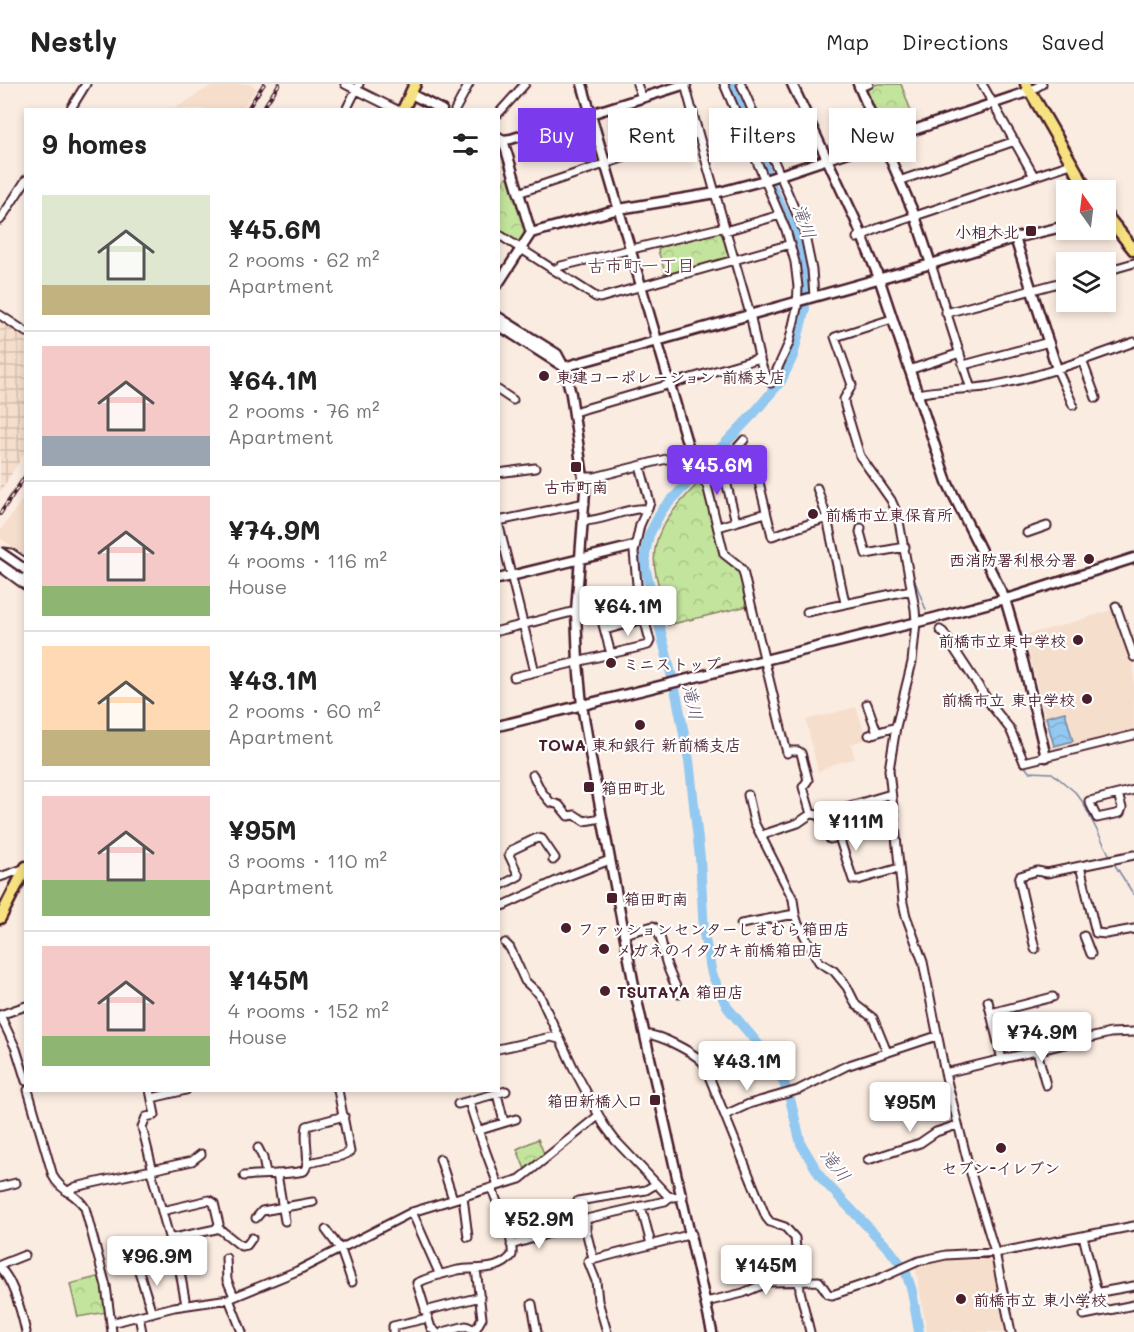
<!DOCTYPE html>
<meta charset="utf-8">
<style>
:root{--surface:#fff;--page:#f2f2f2;--text:#222;--muted:#767676;--line:#e0e0e0;--accent:#7c3aed}
body{margin:0;font-family:Mali,"Klee One",sans-serif;background:var(--page);color:var(--text);height:100vh;display:flex;flex-direction:column;font-size:22px;white-space:nowrap}
*{box-sizing:border-box;margin:0}
p{font-size:20px;color:var(--muted)}
.icon{flex:none;width:33px;height:33px;fill:none;stroke:currentColor;stroke-width:2;stroke-linecap:round;stroke-linejoin:round}
.map{position:relative;flex:1;overflow:hidden}
.sheet{position:absolute;left:24px;top:24px;width:476px;height:984px;display:flex;flex-direction:column;background:var(--surface);border-radius:0px;box-shadow:0 3px 9px #0003}
.sheet>*{flex:none}
.guide{position:absolute;left:518px;top:24px;width:526px;height:54px;display:flex;gap:12px}
.needle{width:39px;rotate:346deg}
.controls{position:absolute;left:1056px;top:96px;display:grid;gap:12px}
.controls a{display:grid;place-items:center;width:60px;height:60px;border-radius:0px;background:var(--surface);box-shadow:0 3px 9px #0003;font-size:30px}
.price{position:absolute;translate:-50% -51px;padding:0 14px;border-radius:6px;background:#fff;color:#222;font-size:20px;line-height:39px;filter:drop-shadow(0 2px 3px #0008)}
.price::after{content:'';position:absolute;left:50%;top:36px;width:18px;height:14px;margin-left:-9px;background:inherit;clip-path:polygon(0 0,100% 0,50% 100%)}
.price.active{background:var(--accent);color:#fff}
ul{padding:0;list-style:none}
li{display:flex;align-items:center;gap:18px;height:150px;padding:0 18px}
li+li{border-top:2px solid var(--line)}
li span{display:grid;place-items:center;flex:none;width:168px;height:120px;border-radius:0px;color:#555}
li>.icon{margin-inline-start:auto}
span .icon{width:72px;height:72px;fill:#fffc;stroke-width:1}
li b{font-size:26px}
h2{display:flex;justify-content:space-between;align-items:center;height:72px;padding:0 18px;font-size:26px}
.pill{padding:0 21px;border-radius:0px;background:var(--surface);box-shadow:0 3px 9px #0003;font-size:21px;line-height:54px}
.pill.active{background:var(--accent);color:#fff}
header{display:flex;align-items:center;gap:36px;box-sizing:border-box;height:84px;padding:0 30px;background:var(--surface);border-bottom:2px solid var(--line)}
header strong{font-size:28px}
nav{display:flex;gap:33px;margin-inline-start:auto;font-size:21px}
.map>svg:first-child{display:block}
</style>
<header>
<strong>Nestly</strong>
<nav><a>Map</a><a>Directions</a><a>Saved</a></nav>
</header>
<div class="map">
<svg width="1134" height="1248" viewBox="0 0 1134 1248">
<defs>
<pattern id="industrial-grid" width="8" height="8" patternUnits="userSpaceOnUse" patternTransform="scale(1.5)"><rect width="8" height="8" fill="#f6decc"/><path d="M0 4h8M4 0v8" fill="none" stroke="#d4beaf"/></pattern>
<pattern id="forest-crowns" width="20" height="18" patternUnits="userSpaceOnUse" patternTransform="scale(1.5)"><rect width="20" height="18" fill="#c3e49c"/><path d="M2 6a3 3 0 1 1 6 0M12 15a3 3 0 1 1 6 0" fill="none" stroke="#a9c387"/></pattern>
<pattern id="water-waves" width="16" height="10" patternUnits="userSpaceOnUse" patternTransform="scale(1.5)"><rect width="16" height="10" fill="#93c9f1"/><path d="M0 5q4-4 8 0t8 0" fill="none" stroke="#80accf"/></pattern>
</defs>
<rect width="100%" height="100%" fill="#faece1"/>
<filter id="ink" filterUnits="userSpaceOnUse"><feTurbulence type="fractalNoise" baseFrequency=".0167" numOctaves="2"/><feDisplacementMap in="SourceGraphic" scale="12" xChannelSelector="R" yChannelSelector="G"/><feConvolveMatrix kernelMatrix="1 2 1 2 8 2 1 2 1" color-interpolation-filters="sRGB"/></filter>
<g filter="url(#ink)">
<path fill="#f6decc" d="M214,0H250L257,4L242,25H174Z
M25,412L26,471H25L0,454V447Z
M1115,525L1134,581V649L1056,669L1054,667L1024,551L1060,542Z
M856,623L867,655L851,660L855,675L833,680L818,688L806,636Z
M991,1172L1007,1248H927L915,1181L951,1173Z"/>
<path fill="url(#industrial-grid)" d="M0,236L26,252L25,368L0,408Z"/>
<path fill="url(#forest-crowns)" stroke="#868264" stroke-width="1.5" d="M878,0H901L916,41L884,51L865,7L866,4Z
M506,93H509L526,146L520,158L517,159L498,147V109Z
M721,148L724,150L731,174L666,192L658,166L660,163Z
M700,397L703,398L722,470L740,488L748,522L668,541C666,524 660,508 656,491C647,448 674,426 700,397Z
M538,1055L545,1072L526,1088L517,1065Z
M101,1192L107,1228L78,1233L70,1200Z"/>
<path fill="url(#water-waves)" stroke="#7685a2" stroke-width="1.5" d="M1065,628L1073,657L1054,662L1046,633Z"/>
<g fill="none" stroke-linecap="round" stroke-linejoin="round">
<path stroke="#7685a2" stroke-width="1.5" d="M914,495L926,526
M964,585L981,611
M1024,681L1029,688L1052,689L1075,708L1082,717L1111,774
M1113,778L1134,811"/>
<path stroke="#93c9f1" stroke-width="10" d="M732,0L775,110L794,150L806,206L805,224L793,272L781,297L755,328L662,426L649,451L645,470V483L677,614L689,676L700,774L704,850L712,890L727,923L769,973L783,997L790,1015L801,1060L822,1095L889,1165L905,1186L912,1207L919,1248"/>
<g stroke="#4a1f2b" stroke-width="11">
<path id="minor" d="M345,0L397,26
M637,0L642,14
M685,0C705,77 728,153 750,230C755,249 758,285 771,299
M724,0L786,146L795,178L798,203L797,224L789,259L771,299
M741,0L804,147L812,186L814,212
M982,0L1034,92
M859,3L869,0
M1030,7L1042,0
M70,26L86,0
M346,26L359,0
M455,26L469,0
M498,30L525,0
M899,97L1015,57
M518,109L697,49
M0,136L26,96
M725,147L780,131
M498,150L596,213L600,214L791,160
M857,154L879,144L1071,80
M931,180L971,305
M554,186L561,182L724,143
M1106,187L1134,179
M946,229L1066,197
M0,231L26,248
M892,235L835,253L852,301L844,315L845,322L860,372L891,416L898,432L915,525L916,538L912,578L896,643L889,686L903,819L906,832L923,878L945,989L969,1083L995,1168L1011,1248
M1082,276L1096,314
M964,281L1049,258
M1057,285L1073,321
M909,286L960,269
M498,306L513,316
M917,310C941,305 966,306 991,302C1040,293 1087,275 1134,258
M574,328L760,274
M760,386L757,390L772,452L827,434
M498,389L535,384
M584,393H595L690,369
M701,394L707,401L724,470L738,481L743,487L787,669
M817,404L827,434L845,519
M498,437L585,419
M583,437C605,437 626,423 647,425
M498,438L535,588
M736,438L722,381L744,356
M718,443L766,429
M861,444L860,448L866,470L905,463
M1027,449L1047,442
M0,473L4,468L11,469L26,479
M0,483L26,502
M598,522L611,570
M1116,522L1134,573
M807,528L911,506
M605,546L644,535
M940,546L943,548L991,621L1010,645L1024,678L1134,651
M498,547L638,511
M514,593L648,561L650,557L638,511L634,468L640,441L650,419L640,382
M867,620L877,648
M869,651L896,643
M787,667H798L801,669L808,696L803,703L811,730
M533,691L541,707L550,718L559,721L568,732L575,731L584,737L602,734
M1118,710L1122,724L1120,729L1097,734L1089,717H1090L1134,706
M748,711L754,738L793,815L795,830L798,840L819,878L834,887L847,903L856,921L873,934L887,968
M819,731L830,755L838,753L840,756L853,796H858L899,784
M762,751L798,739L811,730L819,731L891,710
M1080,782L1096,849L1106,850L1134,845
M0,793L26,784
M498,803L519,792L509,771L512,766L537,754L542,755L555,774L553,776
M498,824L565,793L610,776
M741,840L795,830
M624,850L653,842C663,851 662,866 666,878C669,889 675,899 679,910
M1084,852L1091,870
M505,859L510,864L525,897L539,910L574,985L604,1041L615,1056L668,1112L674,1113L683,1112
M1035,865L1019,796L1020,792L1037,787L1047,789L1134,771
M988,917L1002,976
M991,929L1053,913
M0,931L16,965L26,997
M0,931L26,922
M645,951C658,949 697,970 704,980L766,1133L770,1138L785,1143L795,1154L800,1207L810,1248
M498,965L551,953L559,955
M1037,967L1046,1001
M945,989L1110,949L1134,948
M28,1006L53,1092C60,1107 78,1110 85,1124L106,1202L112,1248
M150,1006L155,1031L146,1033L142,1043L152,1083L151,1087L169,1153L174,1154L216,1145L219,1140L214,1119L209,1116L162,1127
M497,1010L504,1038
M152,1014L186,1006
M469,1017C477,1046 488,1073 498,1101
M458,1020L506,1007
M725,1031L749,1020L798,1006L846,982L937,952
M477,1047L516,1035
M258,1064L263,1074L266,1090
M440,1075L453,1115
M868,1076L920,1059L936,1048L957,1041
M309,1079L341,1072L350,1068L338,1006
M277,1090L285,1137
M244,1092C265,1090 284,1091 304,1087C312,1078 303,1056 307,1042L344,1032
M0,1103L16,1099
M67,1108L75,1103L192,1077L201,1070
M463,1113L468,1153
M578,1117L646,1106L656,1100
M641,1122L651,1160
M412,1128L440,1191
M256,1134L262,1127L313,1118
M217,1143L241,1162L247,1161L252,1154
M326,1146L341,1166L352,1198
M1083,1152L1097,1208
M511,1161L550,1149
M226,1174L227,1196L234,1212
M593,1174L586,1147V1135L665,1117L670,1113
M0,1181L25,1171
M179,1182L186,1221
M0,1184C13,1197 22,1230 26,1248
M138,1184L152,1229
M229,1215L242,1248
M706,1218L743,1209L769,1198L819,1197L828,1210L832,1211L874,1197L919,1177L946,1171L1001,1168L1134,1142
M532,1220L537,1248
M425,1227L480,1213
M1094,1229L1092,1214L1095,1209L1134,1202
M1084,1231L1134,1221
M139,1232L142,1248
M111,1239L174,1223L229,1215L297,1187L412,1128L520,1095L598,1032
M393,1248V1242L428,1234
M436,1248L431,1244L417,1199C429,1193 445,1189 458,1186C476,1183 500,1188 512,1171C514,1152 498,1124 492,1104
M443,1248L466,1242L475,1246
M474,1248L482,1234L476,1185
M607,1248L598,1217L596,1197L588,1177L692,1150"/>
</g>
<g stroke="#4a1f2b" stroke-width="13">
<path id="tertiary" d="M582,0L690,369
M792,0L855,135L879,194L947,398L1005,515L1023,577L1046,673
M858,0L915,132L931,180
M411,10L442,26
M498,53L503,56L511,55L686,0
M503,56L531,149
M1015,154L1057,285
M498,200L531,149L619,125L716,109L765,96L1030,7
M498,233L557,270L564,283L571,310L585,407L576,527L578,579L582,621L591,675L636,912L712,1248
M498,241L564,283L931,180L1015,154L1066,142
M0,477L26,496
M498,495L634,462
M498,642L934,534L1016,512L1134,474"/>
</g>
<g stroke="#4a1f2b" stroke-width="15">
<path id="primary" d="M1026,0L1087,106
M403,26L415,0
M1106,131L1134,166
M0,834L26,783"/>
</g>
<use href="#minor" stroke="#fff" stroke-width="7"/>
<use href="#tertiary" stroke="#fff" stroke-width="8"/>
<use href="#primary" stroke="#f7e281" stroke-width="10"/>
<g stroke="#4a1f2b" stroke-width="4">
<path id="rail" d="M247,26L264,0
M262,26L279,0
M0,430L26,391"/>
</g>
<use href="#rail" stroke="#fff" stroke-width="1.5" stroke-dasharray="4.5" stroke-linecap="butt"/>
<g stroke="#4a1f2b" stroke-width="13" stroke-linecap="butt">
<path id="tertiary-bridge" d="M0,468L26,486"/>
</g>
<use href="#tertiary-bridge" stroke="#fff" stroke-width="8"/>
</g>
</g>
<g fill="#4a1f2b" stroke="#fff" stroke-width="2">
<rect x="1025" y="141" width="12" height="12" rx="3"/>
<circle cx="544" cy="292" r="6"/>
<rect x="570" y="377" width="12" height="12" rx="3"/>
<circle cx="813" cy="430" r="6"/>
<circle cx="1089" cy="475" r="6"/>
<circle cx="1078" cy="556" r="6"/>
<circle cx="611" cy="579" r="6"/>
<circle cx="1087" cy="615" r="6"/>
<circle cx="640" cy="641" r="6"/>
<rect x="583" y="697" width="12" height="12" rx="3"/>
<rect x="606" y="808" width="12" height="12" rx="3"/>
<circle cx="566" cy="844" r="6"/>
<circle cx="604" cy="865" r="6"/>
<circle cx="605" cy="907" r="6"/>
<rect x="649" y="1010" width="12" height="12" rx="3"/>
<circle cx="1001" cy="1064" r="6"/>
<circle cx="961" cy="1215" r="6"/>
</g>
<g text-anchor="middle" dominant-baseline="central" stroke-width="4.5" stroke-linejoin="round" paint-order="stroke">
<g font-size="16" font-weight="bold" fill="#4a1f2b" stroke="#fff" text-anchor="start">
<text x="1019" y="147" text-anchor="end">小相木北</text>
<text x="556" y="292">東建コーポレーション 前橋支店</text>
<text x="576" y="402" text-anchor="middle">古市町南</text>
<text x="825" y="430">前橋市立東保育所</text>
<text x="1077" y="475" text-anchor="end">西消防署利根分署</text>
<text x="1066" y="556" text-anchor="end">前橋市立東中学校</text>
<text x="623" y="579">ミニストップ</text>
<text x="1075" y="615" text-anchor="end">前橋市立 東中学校</text>
<text x="640" y="660" text-anchor="middle">TOWA 東和銀行 新前橋支店</text>
<text x="601" y="703">箱田町北</text>
<text x="624" y="814">箱田町南</text>
<text x="578" y="844">ファッションセンターしまむら箱田店</text>
<text x="616" y="865">メガネのイタガキ前橋箱田店</text>
<text x="617" y="907">TSUTAYA 箱田店</text>
<text x="643" y="1016" text-anchor="end">箱田新橋入口</text>
<text x="1001" y="1083" text-anchor="middle">セブン-イレブン</text>
<text x="973" y="1215">前橋市立 東小学校</text>
</g>
<g font-size="18" font-style="italic" fill="#605266" stroke="#fff">
<text transform="translate(805 137) rotate(71)">滝川</text>
<text transform="translate(693 618) rotate(77)">滝川</text>
<text transform="translate(836 1081) rotate(52)">滝川</text>
</g>
<g font-size="18" fill="#4a1f2b" stroke="#fff">
<text x="641" y="181">古市町一丁目</text>
</g>
</g>
</svg>
<div class="controls">
<a><svg class="needle" viewBox="-14 -14 28 28"><path d="M0-13l5 13h-10z" fill="#e53935"/><path d="M0 13l5-13h-10z" fill="#767676"/></svg></a>
<a><svg class="icon" aria-label="layers" viewBox="0 0 24 24"><path d="M12 4l9 5-9 5-9-5zM3 14l9 5 9-5"/></svg></a>
</div>
<b class="price active" style="left:717px;top:412px">¥45.6M</b>
<b class="price" style="left:628px;top:553px">¥64.1M</b>
<b class="price" style="left:856px;top:768px">¥111M</b>
<b class="price" style="left:1042px;top:979px">¥74.9M</b>
<b class="price" style="left:747px;top:1008px">¥43.1M</b>
<b class="price" style="left:910px;top:1049px">¥95M</b>
<b class="price" style="left:539px;top:1166px">¥52.9M</b>
<b class="price" style="left:157px;top:1203px">¥96.9M</b>
<b class="price" style="left:766px;top:1212px">¥145M</b>
<div class="guide">
<a class="pill active">Buy</a>
<a class="pill">Rent</a>
<a class="pill">Filters</a>
<a class="pill">New</a>
</div>
<section class="sheet">
<h2>9 homes<svg class="icon" aria-label="filters" viewBox="0 0 24 24"><path d="M4 7h16M4 17h16"/><circle cx="9" cy="7" r="2"/><circle cx="15" cy="17" r="2"/></svg></h2>
<ul>
<li><span style="background:linear-gradient(#dfe7d0 75%,#c2b280 0)"><svg class="icon" aria-label="home" viewBox="0 0 24 24"><path d="M3 11l9-7 9 7M6 9v11h12V9"/></svg></span><div><b>¥45.6M</b><p>2 rooms · 62 m²</p><p>Apartment</p></div></li>
<li><span style="background:linear-gradient(#f6c9c9 75%,#9aa5b1 0)"><svg class="icon" aria-label="home" viewBox="0 0 24 24"><path d="M3 11l9-7 9 7M6 9v11h12V9"/></svg></span><div><b>¥64.1M</b><p>2 rooms · 76 m²</p><p>Apartment</p></div></li>
<li><span style="background:linear-gradient(#f6c9c9 75%,#8fb573 0)"><svg class="icon" aria-label="home" viewBox="0 0 24 24"><path d="M3 11l9-7 9 7M6 9v11h12V9"/></svg></span><div><b>¥74.9M</b><p>4 rooms · 116 m²</p><p>House</p></div></li>
<li><span style="background:linear-gradient(#ffd9b3 70%,#c2b280 0)"><svg class="icon" aria-label="home" viewBox="0 0 24 24"><path d="M3 11l9-7 9 7M6 9v11h12V9"/></svg></span><div><b>¥43.1M</b><p>2 rooms · 60 m²</p><p>Apartment</p></div></li>
<li><span style="background:linear-gradient(#f6c9c9 70%,#8fb573 0)"><svg class="icon" aria-label="home" viewBox="0 0 24 24"><path d="M3 11l9-7 9 7M6 9v11h12V9"/></svg></span><div><b>¥95M</b><p>3 rooms · 110 m²</p><p>Apartment</p></div></li>
<li><span style="background:linear-gradient(#f6c9c9 75%,#8fb573 0)"><svg class="icon" aria-label="home" viewBox="0 0 24 24"><path d="M3 11l9-7 9 7M6 9v11h12V9"/></svg></span><div><b>¥145M</b><p>4 rooms · 152 m²</p><p>House</p></div></li>
</ul>
</section>
</div>
